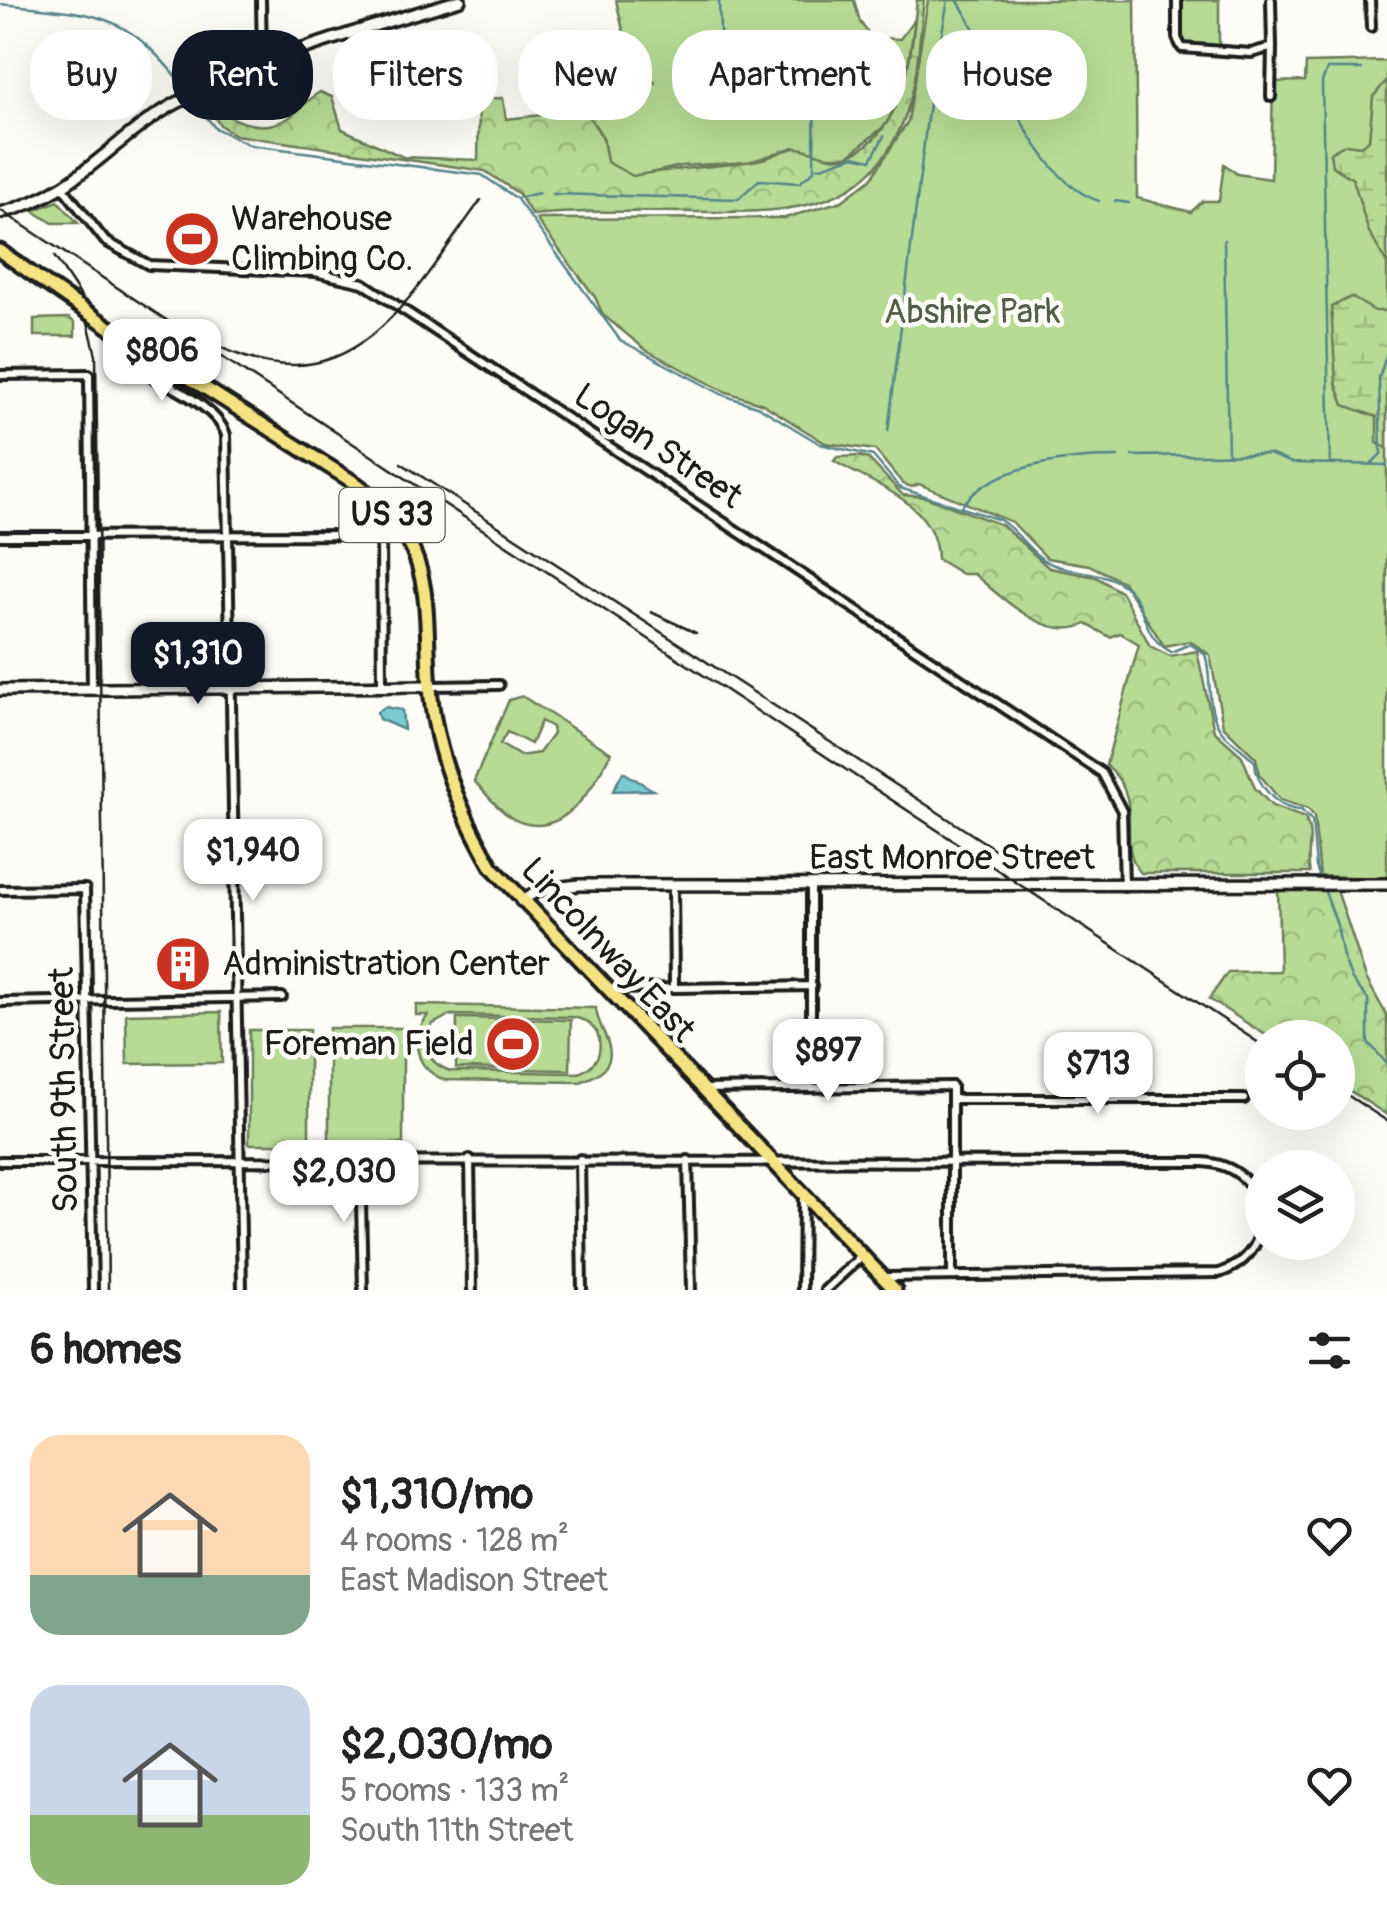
<!DOCTYPE html>
<meta charset="utf-8">
<style>
:root{--surface:#fff;--page:#f2f2f2;--text:#222;--muted:#767676;--accent:#111827}
body{margin:0;font-family:Pangolin,sans-serif;background:var(--page);color:var(--text);height:100vh;display:flex;flex-direction:column;font-size:38px;white-space:nowrap}
*{box-sizing:border-box;margin:0}
p{font-size:32px;color:var(--muted)}
.icon{flex:none;width:55px;height:55px;fill:none;stroke:currentColor;stroke-width:2;stroke-linecap:round;stroke-linejoin:round}
.map{position:relative;height:1290px;overflow:hidden}
.details{display:flex;flex-direction:column;background:var(--surface);flex:1}
.details>*{flex:none}
.banner{position:absolute;left:30px;top:30px;width:1328px;height:90px;display:flex;gap:20px}
.buttons{position:absolute;left:1245px;top:1020px;display:grid;gap:20px}
.buttons a{display:grid;place-items:center;width:110px;height:110px;border-radius:50%;background:var(--surface);box-shadow:0 10px 40px #0002;font-size:50px}
.price{position:absolute;translate:-50% -85px;padding:0 22px;border-radius:20px;background:#fff;color:#222;font-size:32px;line-height:65px;filter:drop-shadow(0 2px 5px #0008)}
.price::after{content:'';position:absolute;left:50%;top:60px;width:30px;height:22px;margin-left:-15px;background:inherit;clip-path:polygon(0 0,100% 0,50% 100%)}
.price.selected{background:var(--accent);color:#fff}
ul{padding:0;list-style:none}
li{display:flex;align-items:center;gap:30px;height:250px;padding:0 30px}
li span{display:grid;place-items:center;flex:none;width:280px;height:200px;border-radius:30px;color:#555}
li>.icon{margin-inline-start:auto}
span .icon{width:120px;height:120px;fill:#fffc;stroke-width:1}
li b{font-size:42px}
h2{display:flex;justify-content:space-between;align-items:center;height:120px;padding:0 30px;font-size:42px}
.tag{padding:0 35px;border-radius:40px;background:var(--surface);box-shadow:0 10px 40px #0002;font-size:35px;line-height:90px}
.tag.selected{background:var(--accent);color:#fff}
.map>svg:first-child{display:block}
</style>
<div class="map">
<svg width="1387" height="1290" viewBox="0 0 1387 1290">
<defs>
<pattern id="forest-crowns" width="20" height="18" patternUnits="userSpaceOnUse" patternTransform="scale(2.5)"><rect width="20" height="18" fill="#b7db95"/><path d="M2 6a3 3 0 1 1 6 0M12 15a3 3 0 1 1 6 0" fill="none" stroke="#9dbb80"/></pattern>
<pattern id="wetland-marsh" width="20" height="14" patternUnits="userSpaceOnUse" patternTransform="scale(2.5)"><rect width="20" height="14" fill="#b7db95"/><path d="M1 5h8M5 5V1M11 12h8M15 12V8" fill="none" stroke="#9dbb80"/></pattern>
</defs>
<rect width="100%" height="100%" fill="#fdfcf7"/>
<filter id="ink" filterUnits="userSpaceOnUse"><feTurbulence type="fractalNoise" baseFrequency=".01" numOctaves="2"/><feDisplacementMap in="SourceGraphic" scale="20" xChannelSelector="R" yChannelSelector="G"/><feConvolveMatrix kernelMatrix="1 2 1 2 8 2 1 2 1" color-interpolation-filters="sRGB"/></filter>
<g filter="url(#ink)">
<path fill="#b7db95" stroke="#6a7c58" stroke-width="2.5" fill-rule="evenodd" d="M616,0H854L860,22L872,38L900,39L915,19L906,80L887,124L848,156H819L794,147L750,162L681,166L633,177L607,162L603,138L585,110L655,83L626,43Z
M928,0H1135L1137,198L1191,212L1203,201H1219L1224,164L1237,174L1271,179L1273,82L1305,81L1306,63L1387,61V878L1320,876L1314,816L1308,809L1280,800L1260,775L1256,758L1223,726L1210,655L1190,641L1164,646L1123,582L1089,565L1047,558L1012,522L919,484L912,487L903,484L875,450L825,443L763,404L724,391L646,350L603,315L595,297L536,219L785,218L842,201L871,179L908,121Z
M1180,0H1219V49L1182,45Z
M58,201L78,223H53L33,211Z
M69,318L75,323V336H34V319Z
M522,696L611,753C595,783 568,836 523,823C504,818 487,794 474,781L509,700ZM541,721L552,727L553,734L539,753L520,756L500,744L507,732L531,744Z
M416,1005L596,1008C596,1032 636,1063 580,1082L445,1080C415,1069 409,1040 428,1015H416ZM450,1015L573,1017L587,1021L597,1032C604,1051 597,1065 579,1073L450,1071C427,1063 420,1044 433,1024Z
M221,1012L222,1063L127,1064L126,1014Z
M457,1018L571,1020L570,1070L456,1068Z
M329,1028H403V1144H329Z
M249,1030H309V1144H249Z"/>
<path fill="url(#forest-crowns)" stroke="#6a7c58" stroke-width="2.5" d="M917,0H924C919,37 919,79 906,114C870,213 791,212 702,212C646,212 588,210 532,215L519,194L485,171L235,135L220,125L202,99L208,96C224,120 260,135 288,118C299,112 307,99 320,92L332,97L342,129L403,157L478,160L479,99L503,98L506,119L585,110L603,138L607,162L633,176C676,167 721,168 762,159C772,157 789,147 798,148C814,150 832,163 850,155C907,129 911,53 917,0Z
M860,456L869,459L903,495L925,497L1002,525L1049,568L1096,577L1122,593L1150,646L1170,656L1197,651L1214,731L1242,756L1255,788L1272,806L1305,818C1315,837 1305,853 1310,873H1141C1113,841 1149,803 1106,765L1139,644L1120,633L1110,637L1086,624C1048,643 1002,598 974,574H962L937,559C936,502 877,487 834,461L837,457Z
M1278,889L1337,890L1366,978L1387,1016V1115L1338,1083V1038L1269,1037L1209,999L1228,972L1280,971Z"/>
<path fill="url(#wetland-marsh)" stroke="#6a7c58" stroke-width="2.5" d="M1387,80V264L1368,230L1353,179L1332,166L1330,153L1346,144L1360,146L1369,140L1373,97Z
M1351,297L1375,311H1387V448L1377,443V417L1344,405L1336,383L1331,307Z"/>
<path fill="#7acad3" stroke="#54848a" stroke-width="2.5" d="M447,43L455,61L457,107L451,110L408,96L396,68L405,49Z
M385,707L402,710L404,730L379,719L377,712Z
M623,772L653,790L613,791Z"/>
<g fill="none" stroke-linecap="round" stroke-linejoin="round">
<path stroke="#426265" stroke-width="2.5" d="M441,53L447,93L415,88L408,76V61Z"/>
<path stroke="#54848a" stroke-width="2.5" d="M957,0C995,56 1032,180 1099,201
M0,4C101,14 124,9 190,94
M194,100L215,128L250,145L482,175L516,198L620,340L723,395L759,407L820,444L873,456L900,488L1000,520C1021,533 1030,556 1054,565C1078,574 1106,570 1128,589C1148,608 1140,635 1171,652L1190,644L1205,654C1213,679 1205,704 1219,727C1226,740 1245,750 1255,762C1256,785 1278,810 1301,810L1312,821L1316,867L1337,925L1343,957L1352,980L1368,999V1042L1387,1064
M818,168L854,156L871,160L884,136
M552,194L738,199L759,180L799,183L814,171L815,59L757,55L721,61L719,0
M517,198L539,193
M1115,201L1129,203
M1224,240L1228,453
M888,431L929,103L948,0
M1132,456L1269,454L1292,463L1387,465
M1330,464L1322,82L1327,69H1362
M1371,464L1381,454L1379,378L1387,353
M962,506C993,464 1069,457 1118,457"/>
<g stroke="#1c1c1c" stroke-width="14">
<path id="street" d="M261,0L262,65
M1177,0V38L1182,48L1251,53L1272,47L1271,0
M1370,0L1371,27
M1271,97L1272,47
M64,189L105,241L149,265L315,272L363,283L1102,773L1122,811L1124,886
M122,366C131,372 142,372 152,377C175,387 218,410 226,435L242,1290
M0,375L89,374L92,689
M0,536L381,535L382,686
M432,686L499,685
M673,886L674,985
M0,890L85,889L93,1290
M608,989L812,986
M0,1002L282,997
M811,1086V886
M702,1089L952,1086V1275
M952,1099H1244
M360,1158L363,1290
M470,1159L472,1290
M580,1159L582,1290
M688,1160L691,1290
M0,1161L1202,1162C1271,1165 1284,1252 1219,1273L885,1277
M802,1290L803,1195
M825,1290L863,1255"/>
</g>
<g stroke="#1c1c1c" stroke-width="16">
<path id="secondary" d="M0,213C78,194 107,142 173,105C261,57 364,29 460,0
M0,690L432,686
M521,901L539,890L579,885L1387,884"/>
</g>
<g stroke="#1c1c1c" stroke-width="19">
<path id="highway" d="M0,251L45,283
M109,327L358,485C452,556 416,627 435,724C444,772 468,825 492,867L895,1290"/>
</g>
<use href="#street" stroke="#fdfcf7" stroke-width="6"/>
<use href="#secondary" stroke="#fdfcf7" stroke-width="9"/>
<use href="#highway" stroke="#f4e382" stroke-width="11"/>
<path stroke="#1c1c1c" stroke-width="2.5" d="M0,210L1262,1045
M54,256L82,298L96,355L108,1290
M218,346C356,412 411,293 481,200
M401,463L1010,859
M651,612L696,633
M1338,1089L1387,1121"/>
<g stroke="#1c1c1c" stroke-width="19" stroke-linecap="butt">
<path id="highway-bridge" d="M45,283L109,327"/>
</g>
<use href="#highway-bridge" stroke="#f4e382" stroke-width="11"/>
</g>
</g>
<defs>
<g id="stadium-disc" transform="scale(2.875)"><circle r="9.5" fill="#c8321e" stroke="#fdfcf7"/><path d="M0-5a6.5 5 0 1 0 0 10a6.5 5 0 1 0 0-10ZM-3.5-1.8h7v3.6h-7Z" fill="#fff"/></g>
<g id="building-disc" transform="scale(2.875)"><circle r="9.5" fill="#c8321e" stroke="#fdfcf7"/><path d="M-4-6H4V6H1V3H-1V6H-4ZM-2.5-4.3h1.7v1.8h-1.7ZM.8-4.3h1.7v1.8H.8ZM-2.5-1h1.7V.8h-1.7ZM.8-1h1.7V.8H.8Z" fill="#fff"/></g>
</defs>
<g fill-rule="evenodd">
<use href="#stadium-disc" x="192" y="239"/>
<use href="#building-disc" x="183" y="964"/>
<use href="#stadium-disc" x="513" y="1044"/>
</g>
<g text-anchor="middle" dominant-baseline="central" stroke-width="9" stroke-linejoin="round" paint-order="stroke">
<rect fill="#fdfcf7" stroke="#605f5e" stroke-width="2.5" x="339.5" y="488" width="105" height="54" rx="8"/>
<g font-size="32" font-weight="bold" fill="#1c1c1c">
<text x="392" y="515">US 33</text>
</g>
<g font-size="35" fill="#1c1c1c" stroke="#fdfcf7" text-anchor="start">
<text x="231" y="219">Warehouse<tspan x="231" dy="40">Climbing Co.</tspan></text>
<text x="222" y="964">Administration Center</text>
<text x="474" y="1044" text-anchor="end">Foreman Field</text>
</g>
<g font-size="35" fill="#525f46" stroke="#fdfcf7">
<text x="972" y="312">Abshire Park</text>
</g>
<g font-size="35" fill="#1c1c1c" stroke="#fdfcf7">
<text transform="translate(658 446) rotate(34)">Logan Street</text>
<text x="952" y="858">East Monroe Street</text>
<text transform="translate(608 950) rotate(47)">Lincolnway East</text>
<text transform="translate(64 1090) rotate(-91)">South 9th Street</text>
</g>
</g>
</svg>
<div class="buttons">
<a><svg class="icon" aria-label="locate" viewBox="0 0 24 24"><circle cx="12" cy="12" r="6"/><path d="M12 2v4M12 18v4M2 12h4M18 12h4"/></svg></a>
<a><svg class="icon" aria-label="layers" viewBox="0 0 24 24"><path d="M12 4l9 5-9 5-9-5zM3 14l9 5 9-5"/></svg></a>
</div>
<b class="price" style="left:162px;top:404px">$806</b>
<b class="price selected" style="left:198px;top:707px">$1,310</b>
<b class="price" style="left:253px;top:904px">$1,940</b>
<b class="price" style="left:828px;top:1104px">$897</b>
<b class="price" style="left:1098px;top:1117px">$713</b>
<b class="price" style="left:344px;top:1225px">$2,030</b>
<div class="banner">
<a class="tag">Buy</a>
<a class="tag selected">Rent</a>
<a class="tag">Filters</a>
<a class="tag">New</a>
<a class="tag">Apartment</a>
<a class="tag">House</a>
</div>
</div>
<section class="details">
<h2>6 homes<svg class="icon" aria-label="filters" viewBox="0 0 24 24"><path d="M4 7h16M4 17h16"/><circle cx="9" cy="7" r="2"/><circle cx="15" cy="17" r="2"/></svg></h2>
<ul>
<li><span style="background:linear-gradient(#ffd9b3 70%,#7fa58c 0)"><svg class="icon" aria-label="home" viewBox="0 0 24 24"><path d="M3 11l9-7 9 7M6 9v11h12V9"/></svg></span><div><b>$1,310/mo</b><p>4 rooms · 128 m²</p><p>East Madison Street</p></div><svg class="icon" aria-label="heart" viewBox="0 0 24 24"><path d="M12 20l-8-8c-3-5 5-10 8-4 3-6 11-1 8 4z"/></svg></li>
<li><span style="background:linear-gradient(#c9d6e8 65%,#8fb573 0)"><svg class="icon" aria-label="home" viewBox="0 0 24 24"><path d="M3 11l9-7 9 7M6 9v11h12V9"/></svg></span><div><b>$2,030/mo</b><p>5 rooms · 133 m²</p><p>South 11th Street</p></div><svg class="icon" aria-label="heart" viewBox="0 0 24 24"><path d="M12 20l-8-8c-3-5 5-10 8-4 3-6 11-1 8 4z"/></svg></li>
</ul>
</section>
